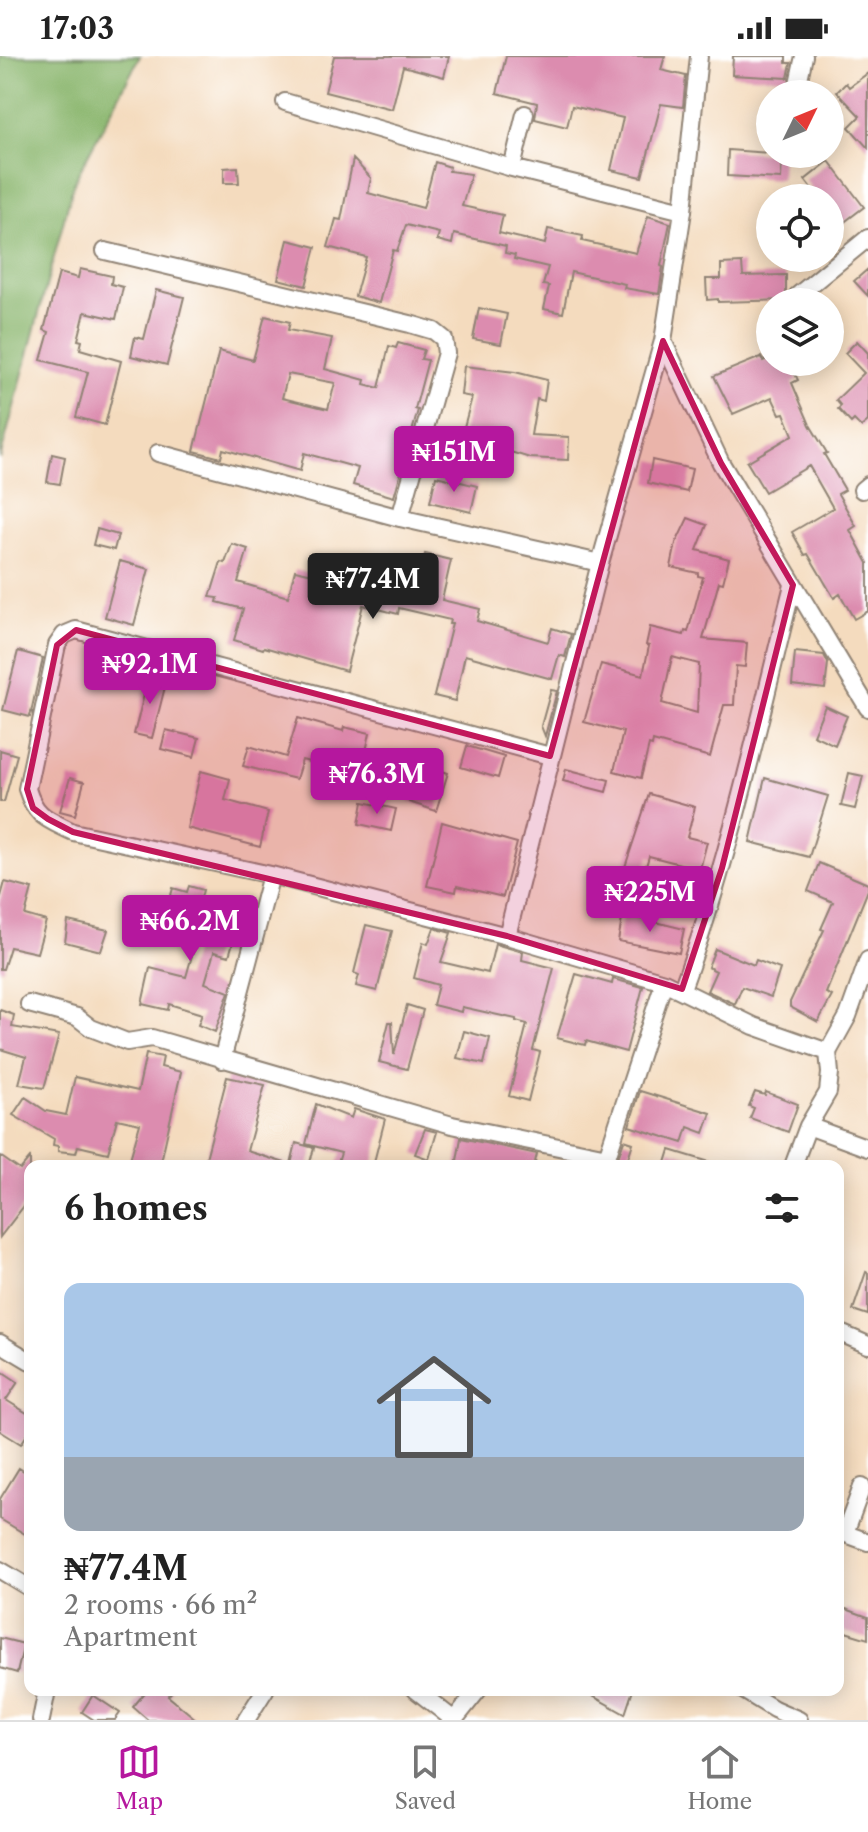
<!DOCTYPE html>
<meta charset="utf-8">
<style>
:root{--surface:#fff;--page:#f6f6f6;--text:#222;--muted:#767676;--line:#e0e0e0;--accent:#b5179e}
body{margin:0;font-family:"Libre Caslon Text",serif;background:var(--page);color:var(--text);height:100vh;display:flex;flex-direction:column;font-size:30px;white-space:nowrap}
*{box-sizing:border-box;margin:0}
p{font-size:26px;color:var(--muted)}
.icon{flex:none;width:44px;height:44px;fill:none;stroke:currentColor;stroke-width:2;stroke-linecap:round;stroke-linejoin:round}
.map{position:relative;flex:1;overflow:hidden}
.drawer{position:absolute;left:24px;top:1104px;width:820px;height:536px;display:flex;flex-direction:column;background:var(--surface);border-radius:16px;box-shadow:0 4px 20px #0003}
.drawer>*{flex:none}
.needle{width:52px;rotate:47deg}
.fabs{position:absolute;left:756px;top:24px;display:grid;gap:16px}
.fabs a{display:grid;place-items:center;width:88px;height:88px;border-radius:50%;background:var(--surface);box-shadow:0 4px 20px #0003;font-size:40px}
.price{position:absolute;translate:-50% -68px;padding:0 18px;border-radius:8px;background:var(--accent);color:#fff;font-size:26px;line-height:52px;filter:drop-shadow(0 2px 4px #0008)}
.price::after{content:'';position:absolute;left:50%;top:48px;width:24px;height:18px;margin-left:-12px;background:inherit;clip-path:polygon(0 0,100% 0,50% 100%)}
.price.active{background:#222;color:#fff}
ul{padding:0;list-style:none}
li{display:grid;align-content:center;gap:16px;height:424px;padding:0 40px}
li span{display:grid;place-items:center;height:248px;border-radius:16px;color:#555}
li>.icon{margin-inline-start:auto}
span .icon{width:144px;height:144px;fill:#fffc;stroke-width:1}
li b{font-size:34px}
h2{display:flex;justify-content:space-between;align-items:center;height:96px;padding:0 40px;font-size:34px}
.status{display:flex;justify-content:space-between;align-items:center;height:56px;padding:0 40px;background:var(--surface);direction:ltr}
.status svg{height:22px;fill:currentColor}
.dock{display:flex;justify-content:space-around;align-items:center;height:112px;border-top:2px solid var(--line);background:var(--surface);font-size:22px;color:var(--muted)}
.dock a{display:grid;justify-items:center;gap:4px}
.dock .active{color:var(--accent)}
.map>svg:first-child{display:block}
</style>
<div class="status"><b>17:03</b><svg viewBox="0 0 49 12"><path d="M0 12V9h3v3zM5 12V6h3v6zM10 12V3h3v9zM15 12V0h3v12zM26 1h20v11H26zM47 4h2v5h-2z"/></svg></div>
<div class="map">
<svg width="868" height="1664" viewBox="0 0 868 1664">
<rect width="100%" height="100%" fill="#fff"/>
<filter id="ink" filterUnits="userSpaceOnUse"><feTurbulence type="fractalNoise" baseFrequency=".0125" numOctaves="2"/><feDisplacementMap in="SourceGraphic" scale="16" xChannelSelector="R" yChannelSelector="G"/><feConvolveMatrix kernelMatrix="1 2 1 2 8 2 1 2 1" color-interpolation-filters="sRGB"/></filter>
<filter id="wash" filterUnits="userSpaceOnUse"><feTurbulence type="fractalNoise" baseFrequency=".006" numOctaves="4" result="noise"/><feDisplacementMap in="SourceGraphic" scale="32" xChannelSelector="R" yChannelSelector="G"/><feGaussianBlur stdDeviation="1.8" result="paint"/><feColorMatrix in="noise" values="0 0 0 0 0 0 0 0 0 0 0 0 0 0 0 0 0 1.4 0 .05"/><feComposite in="paint" operator="in"/></filter>
<g filter="url(#wash)">
<rect width="100%" height="100%" fill="#f4dbbe"/>
<path fill="#8ab66d" stroke="#5a704c" stroke-width="2" d="M0,0H140L74,126L0,403Z"/>
<g id="blocks">
<path fill="#dc8caf" fill-rule="evenodd" d="M334,0H449L444,21L403,10L392,53L325,36Z
M506,0H665L661,14L686,20L683,51L661,48L642,121L611,114L623,62L572,50L567,71L535,63L537,47L497,37Z
M733,0H786V7H791L788,22L732,19Z
M868,17V92L849,71L860,60L837,36L846,27L849,31Z
M728,94L782,98L781,123L727,120Z
M353,103L371,122L368,137L423,152L435,106L450,111L449,115L471,118L462,150L503,159L499,177L545,188L548,173L583,180L582,185L636,197L648,160L670,167L661,210L663,211L659,238L624,232L625,228L571,216L563,257L544,253L549,230L543,229L548,211L514,203L515,199L505,197L506,190L454,178L452,188L437,184L439,177L406,169L397,195L393,194L379,247L355,240L366,201L328,191L336,163L341,164Z
M829,105L864,151L830,177V142H819L805,124Z
M238,111L239,127H224V112Z
M288,184L316,191L306,230L278,223Z
M742,207L743,220L786,219V244L718,246V243L707,244L706,223H721V208Z
M80,213L112,220L111,228L123,231L116,263L85,256L78,284L82,285L80,293L121,305L105,369L76,361L88,316L41,304L49,276L44,274L59,217L78,222Z
M868,213V240L854,225Z
M156,234L184,241L167,309L131,300L135,281L144,283Z
M479,252L507,258L501,288L473,283Z
M265,260L290,266L288,274L332,282L325,313L365,324L364,328L379,332L389,290L396,292L398,287L424,294L421,303L428,304L415,353L418,354L394,441L353,429L358,412L304,397L300,415L223,393L221,402L194,395L219,295L253,304ZM288,318L335,327L328,353L282,342Z
M857,285L868,297V365L861,371L854,364L851,367L838,353L841,350L836,344L864,317L845,297Z
M761,301L763,305L770,302V306H789L798,324L792,327L810,369L827,397L824,398L845,434L838,438L856,470L850,474L868,507V555L854,563L840,538L834,542L808,498L805,499L792,476L833,452L809,410L765,436L747,406L793,379L784,357L780,358L772,341L733,358L714,320Z
M464,310L515,316L547,324L544,345L537,343L531,379L569,381L568,404L530,402L481,387L480,391L460,386L472,341L461,339Z
M52,398L65,401L60,428L47,426Z
M652,404L692,413L687,436L648,427Z
M436,420L477,430L471,456L430,446Z
M688,462L707,469L697,494L729,503L723,527L719,526L703,583L747,587L745,611L736,610L734,649H724L710,701L653,685L652,690L649,689L641,722L614,715L623,676L584,666L601,608L643,619L649,590L646,589L650,571L684,579L685,575L688,576L703,521L698,520V517L671,511L676,487ZM672,601L699,608L697,657L662,647Z
M97,473L118,479L114,494L93,489Z
M232,488L248,493L238,526L288,541L295,514L415,541L425,498L451,504L442,544L480,553L477,565L548,586L552,572L571,578L565,601L559,599L552,623L465,599L455,645L434,640L452,568H449L450,564L399,552L398,558L363,549L346,615L264,591L263,593L234,584L243,553L217,546L218,542L210,541L221,506L225,507Z
M120,505L149,513L134,569L105,561Z
M18,595L43,602L30,661L3,654Z
M795,596L824,599L828,607L825,633L792,629Z
M149,619L167,623L152,682L134,678Z
M551,634L557,635L545,680L541,670Z
M825,650L847,660L835,689L813,679Z
M298,662L343,675L344,671L370,677L358,732L331,726L334,713L302,704L296,723L243,710L249,690L286,701Z
M166,674L199,682L194,701L161,693Z
M467,690L504,701L498,722L461,711Z
M0,694L17,699L4,746H0Z
M420,708L448,717L436,755L409,746Z
M566,713L609,724L606,736L563,725Z
M201,715L230,723L225,744L268,756L260,791L187,772Z
M849,717L863,720L855,753L841,750Z
M70,722L84,726L75,759L60,755Z
M765,722L828,740L809,801L750,786Z
M649,738L695,751L687,781L707,786L700,813L649,800L644,817L625,811Z
M363,746L396,753L391,775L359,768Z
M442,766L517,787L503,841L457,830L456,836L427,830Z
M819,807L868,828V834L826,937L832,940L818,966L790,951V946L824,874L821,873L833,846L808,835Z
M5,826L32,833L25,859L46,865L37,897L10,891L3,913H0V844Z
M189,830L203,834L194,868L221,876L222,872L236,876L229,900L214,896L205,927L229,936L215,976L198,969L202,958L169,948L168,954L142,948L150,912L186,921L195,889L160,880L173,832L187,836Z
M623,858L684,873L679,897L618,885Z
M68,865L108,874L101,895L65,886Z
M366,869L392,875L377,935L356,930L359,919L354,917Z
M434,872L451,877L441,906L488,917L495,888L523,896L522,904L554,912L533,994L540,996L528,1045L509,1040L527,968L516,965V963L462,951L461,956L433,949L438,929L414,922L423,886L428,888Z
M715,893L754,909L756,904L780,913L771,941L742,931L735,948L707,935L716,915L708,911Z
M576,918L612,928L613,923L643,931L626,996L586,985L585,989L557,982Z
M407,949L423,954L407,1013L379,1006L389,966H392L394,999Z
M0,954L14,959L12,971L59,979L44,1032L19,1028L26,1001L0,993Z
M464,975L490,982L484,1008L457,1002Z
M146,998L163,1001L161,1011L181,1016L160,1110H128L140,1068L117,1063L108,1097L78,1090L76,1097L58,1095V1090L53,1089L54,1083L13,1059L25,1041L46,1055L66,1059L75,1021L138,1035Z
M227,1021L265,1029L247,1095L285,1107V1110H204Z
M640,1035L711,1057L704,1077L688,1071L683,1087L629,1070Z
M755,1036L765,1039L766,1036L798,1048L788,1076L750,1062L754,1052L749,1050Z
M316,1048L351,1062L354,1053L385,1063L373,1110H337L341,1097L306,1088Z
M425,1073L437,1076L429,1103L415,1098Z
M461,1082L537,1098L534,1110H456Z
M624,1084L633,1087L626,1108L617,1105Z
M296,1087L314,1092L309,1110L291,1108Z
M670,1094L713,1107V1110H665Z
M0,1100L20,1114L30,1102V1142L0,1181Z
M866,1216L868,1217V1259L853,1254Z
M0,1314L18,1326L6,1344L30,1359V1374L21,1388L0,1375Z
M19,1412L30,1419V1481L0,1463V1443Z
M846,1553L868,1561V1583L839,1574Z
M0,1582L24,1588L17,1617L0,1612Z
M147,1634H173L168,1640L197,1664H148L133,1651Z
M582,1634H633L625,1658Z
M93,1639L120,1657L115,1664H94L82,1656Z"/>
</g>
</g>
<g filter="url(#ink)">
<use href="#blocks" fill-opacity="0" stroke="#908374" stroke-width="2"/>
<g fill="none" stroke-linecap="round" stroke-linejoin="round">
<g stroke="#908374" stroke-width="20">
<path id="minor" d="M796,37L804,0
M285,46L512,112L683,155
M512,112L525,58
M105,195L410,268L434,275L444,283L446,297L400,462
M797,240L868,182
M663,285L721,407L868,652
M158,397L400,462L600,507
M862,434L868,429
M550,700L76,574L64,579L57,589L27,733C36,762 48,763 73,776L271,819L507,880L664,926L754,970L828,996
M507,880L600,507L663,285L683,155L699,0
M682,933C730,802 759,664 793,529
M29,948L77,961L91,972L127,986L152,982L452,1069L607,1101
M222,1004L271,819
M808,1070L868,1092
M604,1110L664,926
M793,1110L808,1070L828,1036L830,1017L828,996L848,960L868,904
M838,1276L868,1289
M0,1287L30,1305
M838,1475L868,1486
M845,1477L862,1431
M0,1514L30,1532
M416,1634L454,1664
M743,1634L774,1653L799,1664
M41,1664L47,1634
M246,1664L265,1634
M454,1664L478,1634"/>
</g>
<use href="#minor" stroke="#fff" stroke-width="16"/>
</g>
</g>
<path fill="#c2185b" fill-opacity="0.2" stroke="#c2185b" stroke-width="6" stroke-linejoin="round" d="M663,285L721,407L793,529L722,812L682,933L507,880L73,776L48,763L33,752L27,733L57,589L76,574L550,700Z"/>
</svg>
<div class="fabs">
<a><svg class="needle" viewBox="-14 -14 28 28"><path d="M0-13l5 13h-10z" fill="#e53935"/><path d="M0 13l5-13h-10z" fill="#767676"/></svg></a>
<a><svg class="icon" aria-label="locate" viewBox="0 0 24 24"><circle cx="12" cy="12" r="6"/><path d="M12 2v4M12 18v4M2 12h4M18 12h4"/></svg></a>
<a><svg class="icon" aria-label="layers" viewBox="0 0 24 24"><path d="M12 4l9 5-9 5-9-5zM3 14l9 5 9-5"/></svg></a>
</div>
<b class="price" style="left:454px;top:438px">₦151M</b>
<b class="price active" style="left:373px;top:565px">₦77.4M</b>
<b class="price" style="left:150px;top:650px">₦92.1M</b>
<b class="price" style="left:377px;top:760px">₦76.3M</b>
<b class="price" style="left:650px;top:878px">₦225M</b>
<b class="price" style="left:190px;top:907px">₦66.2M</b>
<section class="drawer">
<h2>6 homes<svg class="icon" aria-label="filters" viewBox="0 0 24 24"><path d="M4 7h16M4 17h16"/><circle cx="9" cy="7" r="2"/><circle cx="15" cy="17" r="2"/></svg></h2>
<ul>
<li><span style="background:linear-gradient(#a9c7e8 70%,#9aa5b1 0)"><svg class="icon" aria-label="home" viewBox="0 0 24 24"><path d="M3 11l9-7 9 7M6 9v11h12V9"/></svg></span><div><b>₦77.4M</b><p>2 rooms · 66 m²</p><p>Apartment</p></div></li>
</ul>
</section>
</div>
<nav class="dock">
<a class="active"><svg class="icon" aria-label="map" viewBox="0 0 24 24"><path d="M3 6l6-2 6 2 6-2v14l-6 2-6-2-6 2zM9 4v14M15 6v14"/></svg>Map</a>
<a><svg class="icon" aria-label="saved" viewBox="0 0 24 24"><path d="M7 4h10v16l-5-4-5 4z"/></svg>Saved</a>
<a><svg class="icon" aria-label="home" viewBox="0 0 24 24"><path d="M3 11l9-7 9 7M6 9v11h12V9"/></svg>Home</a>
</nav>
